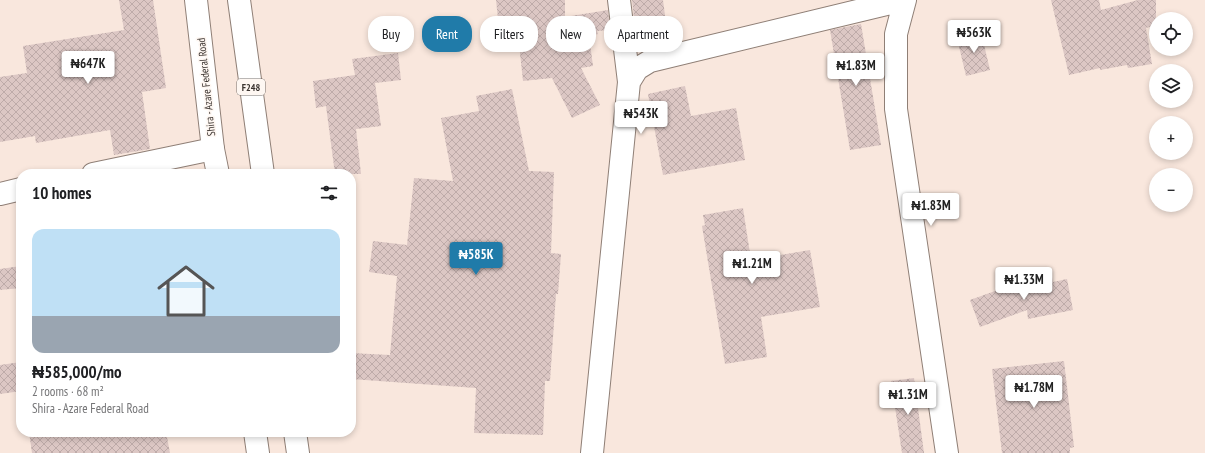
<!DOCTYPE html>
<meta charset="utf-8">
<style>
:root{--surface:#fff;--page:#f6f6f6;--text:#202124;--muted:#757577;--accent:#207ba9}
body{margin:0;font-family:"PT Sans Narrow",sans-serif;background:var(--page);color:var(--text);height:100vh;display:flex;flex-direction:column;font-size:15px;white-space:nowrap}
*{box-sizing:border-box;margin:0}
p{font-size:13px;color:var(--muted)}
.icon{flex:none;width:22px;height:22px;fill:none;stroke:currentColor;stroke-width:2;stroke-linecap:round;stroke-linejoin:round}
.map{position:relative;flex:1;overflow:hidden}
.details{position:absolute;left:16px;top:169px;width:340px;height:268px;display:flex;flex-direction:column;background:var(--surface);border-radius:16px;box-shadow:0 2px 6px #0003}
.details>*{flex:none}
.top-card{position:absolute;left:368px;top:16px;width:380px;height:36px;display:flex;gap:8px}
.controls{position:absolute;left:1149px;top:12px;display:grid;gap:8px}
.controls a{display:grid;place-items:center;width:44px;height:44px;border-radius:50%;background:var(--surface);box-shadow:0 2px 6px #0003;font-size:20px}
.price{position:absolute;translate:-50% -34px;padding:0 9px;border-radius:4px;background:#fff;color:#222;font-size:13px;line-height:26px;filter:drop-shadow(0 1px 2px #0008)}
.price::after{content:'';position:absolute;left:50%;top:24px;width:12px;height:9px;margin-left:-6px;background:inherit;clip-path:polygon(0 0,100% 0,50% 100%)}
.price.active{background:var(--accent);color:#fff}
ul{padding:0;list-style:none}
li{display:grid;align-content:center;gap:8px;height:212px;padding:0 16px}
li span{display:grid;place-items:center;height:124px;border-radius:12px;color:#555}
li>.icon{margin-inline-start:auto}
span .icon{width:72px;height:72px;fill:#fffc;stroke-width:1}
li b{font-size:17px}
h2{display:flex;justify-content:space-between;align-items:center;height:48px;padding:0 16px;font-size:17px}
.chip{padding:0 14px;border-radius:16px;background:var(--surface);box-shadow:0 2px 6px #0003;font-size:14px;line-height:36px}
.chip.active{background:var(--accent);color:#fff}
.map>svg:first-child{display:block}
</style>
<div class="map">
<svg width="1205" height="453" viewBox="0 0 1205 453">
<defs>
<pattern id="building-cross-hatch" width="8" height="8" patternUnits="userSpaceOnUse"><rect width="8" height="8" fill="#dcc7c4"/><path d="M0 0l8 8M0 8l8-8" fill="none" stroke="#beaba9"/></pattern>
</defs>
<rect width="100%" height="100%" fill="#f9e7dd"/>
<path fill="url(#building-cross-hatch)" d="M119,0H153L166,88L142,92L150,149L114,155L110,130L36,143L35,136L0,142V77L27,73L23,46L124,30Z
M496,0H565V17L608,10L610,30L597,31L598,34L589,36L593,66L581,68L600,105L572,118L552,78L523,81L519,44L501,47Z
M632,0H663L666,23L635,27Z
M1051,0H1099L1101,10L1138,0H1156V25L1146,28L1152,64L1128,68L1127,65L1100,70V68L1069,75Z
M861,24L881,145L850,150L830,30Z
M981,32L990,70L966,76L957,38Z
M398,53L401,80L375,83L381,126L356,129L361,174H335L326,106L316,108L313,81L355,75L352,59Z
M685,86L691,116L736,108L745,160L663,175L648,94Z
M512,89L529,171L554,172L551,253L561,254L558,294H556L550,381H545L543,435L474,433L476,388L351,379V353L390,355L397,276L369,272L373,241L407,245L414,178L453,181L441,118L479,111L476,96Z
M743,208L751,260L810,250L820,307L761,317L767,357L725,364L702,226L705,225L703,215Z
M21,266V288L0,290V269Z
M1052,277L1053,282L1067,279L1073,310L1028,319L1027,310L980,327L970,300L1009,286Z
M1064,361L1074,447L1070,448V453H1002L992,369Z
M21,362V391L0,394V365Z
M914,378L924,453H902L891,381Z
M29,432H166L170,453H32Z"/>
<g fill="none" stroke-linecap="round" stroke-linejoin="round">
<g stroke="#8f7f76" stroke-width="24">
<path id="street" d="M619,0L629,82
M905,0L896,34V109L947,453
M93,174L213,149
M0,194L21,189
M592,453L629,82L637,69L650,61L903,0"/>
</g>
<g stroke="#8f7f76" stroke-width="24">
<path id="primary" d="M196,0L213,149L218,174
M239,0L263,174
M255,432L258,453
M295,432L298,453"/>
</g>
<use href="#street" stroke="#fff" stroke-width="22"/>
<use href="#primary" stroke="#fff" stroke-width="22"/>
</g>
<g text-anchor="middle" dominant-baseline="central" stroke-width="3" stroke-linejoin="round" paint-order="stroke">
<rect fill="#fef7f2" stroke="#756e6a" stroke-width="1" x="237" y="79" width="28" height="16" rx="3"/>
<g font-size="10" font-weight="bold" fill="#3a332f">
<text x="251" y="87">F248</text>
</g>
<g font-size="11" fill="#3a332f" stroke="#fef7f2">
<text transform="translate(206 87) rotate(-96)">Shira - Azare Federal Road</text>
</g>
</g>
</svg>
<div class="controls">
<a><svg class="icon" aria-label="locate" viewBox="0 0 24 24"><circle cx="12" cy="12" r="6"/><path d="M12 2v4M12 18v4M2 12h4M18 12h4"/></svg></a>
<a><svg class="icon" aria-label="layers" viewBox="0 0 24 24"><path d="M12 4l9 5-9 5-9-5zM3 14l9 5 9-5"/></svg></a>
<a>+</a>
<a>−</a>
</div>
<b class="price" style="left:974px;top:54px">₦563K</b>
<b class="price" style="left:88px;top:85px">₦647K</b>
<b class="price" style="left:856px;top:87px">₦1.83M</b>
<b class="price" style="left:641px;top:135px">₦543K</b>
<b class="price" style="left:931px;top:227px">₦1.83M</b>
<b class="price active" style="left:476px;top:276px">₦585K</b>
<b class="price" style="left:752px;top:285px">₦1.21M</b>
<b class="price" style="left:1024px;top:301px">₦1.33M</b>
<b class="price" style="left:1034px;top:409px">₦1.78M</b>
<b class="price" style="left:908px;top:416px">₦1.31M</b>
<div class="top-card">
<a class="chip">Buy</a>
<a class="chip active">Rent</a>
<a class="chip">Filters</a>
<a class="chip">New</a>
<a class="chip">Apartment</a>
</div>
<section class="details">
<h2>10 homes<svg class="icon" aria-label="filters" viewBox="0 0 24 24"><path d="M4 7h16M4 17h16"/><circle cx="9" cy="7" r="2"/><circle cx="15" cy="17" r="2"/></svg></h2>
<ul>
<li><span style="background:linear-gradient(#bfe0f5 70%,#9aa5b1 0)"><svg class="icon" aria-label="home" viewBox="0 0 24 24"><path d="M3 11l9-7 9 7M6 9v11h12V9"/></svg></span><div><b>₦585,000/mo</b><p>2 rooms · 68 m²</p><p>Shira - Azare Federal Road</p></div></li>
</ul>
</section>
</div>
